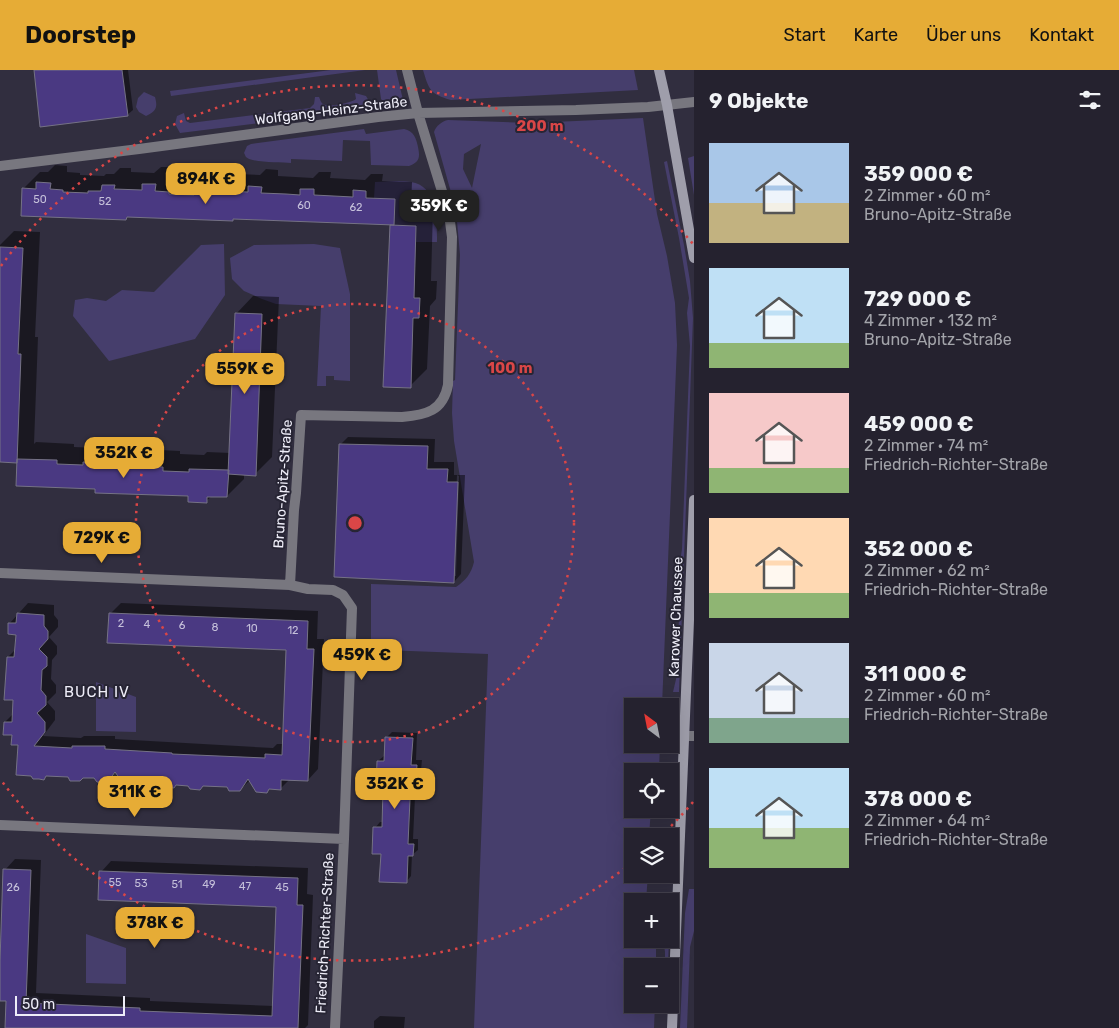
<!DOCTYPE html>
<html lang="de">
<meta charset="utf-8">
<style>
:root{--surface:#25222f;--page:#312f3b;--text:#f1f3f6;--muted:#a3a4aa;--line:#423f4b;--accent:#e6ac36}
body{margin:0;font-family:Rubik,sans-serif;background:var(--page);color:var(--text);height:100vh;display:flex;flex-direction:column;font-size:19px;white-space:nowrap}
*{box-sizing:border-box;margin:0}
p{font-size:16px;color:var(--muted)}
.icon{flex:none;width:28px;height:28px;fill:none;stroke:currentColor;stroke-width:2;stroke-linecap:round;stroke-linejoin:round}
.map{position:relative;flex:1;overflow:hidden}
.details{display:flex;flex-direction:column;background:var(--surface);width:425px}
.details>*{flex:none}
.needle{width:32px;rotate:328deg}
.controls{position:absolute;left:624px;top:628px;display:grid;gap:10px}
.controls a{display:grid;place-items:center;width:55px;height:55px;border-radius:0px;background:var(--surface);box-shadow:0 5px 20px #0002,0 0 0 1px var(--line);font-size:25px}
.scale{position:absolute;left:15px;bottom:12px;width:110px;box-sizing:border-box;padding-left:5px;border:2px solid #eeedf8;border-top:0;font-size:14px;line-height:18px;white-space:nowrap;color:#eeedf8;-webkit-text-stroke:4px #272534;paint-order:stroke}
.price{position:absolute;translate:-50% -42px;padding:0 11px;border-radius:10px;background:var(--accent);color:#111;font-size:16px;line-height:32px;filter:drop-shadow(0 1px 2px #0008)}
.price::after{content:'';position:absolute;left:50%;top:30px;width:15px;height:11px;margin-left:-8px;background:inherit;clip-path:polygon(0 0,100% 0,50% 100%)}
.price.selected{background:#222;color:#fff}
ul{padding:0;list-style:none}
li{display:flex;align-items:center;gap:15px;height:125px;padding:0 15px}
li span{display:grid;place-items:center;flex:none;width:140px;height:100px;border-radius:0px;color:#555}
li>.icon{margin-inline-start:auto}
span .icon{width:60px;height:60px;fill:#fffc;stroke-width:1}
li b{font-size:21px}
h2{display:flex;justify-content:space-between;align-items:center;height:60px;padding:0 15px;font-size:21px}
header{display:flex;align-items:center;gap:30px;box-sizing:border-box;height:70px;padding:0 25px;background:var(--accent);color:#111}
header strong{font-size:24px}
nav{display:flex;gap:28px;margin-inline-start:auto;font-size:18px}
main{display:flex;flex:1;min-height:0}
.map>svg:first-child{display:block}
</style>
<header>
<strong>Doorstep</strong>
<nav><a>Start</a><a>Karte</a><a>Über uns</a><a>Kontakt</a></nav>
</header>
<main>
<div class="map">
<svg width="694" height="958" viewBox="0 0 694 958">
<rect width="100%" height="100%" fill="#312e3f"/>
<path fill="#463e6c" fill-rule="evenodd" d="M331,0H365L171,26L170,21Z
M377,0H396L403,30L397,36H387L381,29Z
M423,0H634L638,20L451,30C430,24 429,20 423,0Z
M144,22L155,27C158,38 156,41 146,46L139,42L136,37L138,28Z
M355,23L366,26L369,31L370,39L180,63L175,54L177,46L184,43L186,51L190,53L310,38L314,34L315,27H319C320,29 321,33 323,34C328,38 351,33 356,29Z
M643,48L657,144L667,186L675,233L677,275L662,636H632V674H660L659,701H632V739H651L649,766H632V804H648L646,831H632V869H655L656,872V896H632V934H655L654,958H474L488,584L384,580H380L379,593H371V514L456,517C466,510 471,504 474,492L454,371L452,343L453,311L455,310L460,185L456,140L434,62C436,56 442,51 448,50L531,53ZM481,74L472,118L463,99L464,84Z
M364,59L366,64L404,59C414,61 416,68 418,77C420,87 420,92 409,96L371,95L370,71L343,70L342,91L291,89V93C281,92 252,93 246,87C245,86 245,84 244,83L247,76L251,74Z
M694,86V125L688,88Z
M667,91L684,175L690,211L693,248L679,622H673L677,605L680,517L679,498L682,479L690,276L687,243L689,228L679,168L664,92Z
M375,112C386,112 399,110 411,112C438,116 437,151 437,172H416V156L394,155L395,129L374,128Z
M224,174L225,225L195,269L109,291L73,246L75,230L87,228L106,231L122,220L154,222L201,175Z
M314,174L340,178L350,224V311L334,310V306H326V316H317L321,236L276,234L262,229L244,221L232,209L230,188L254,175Z
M96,612L136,627V662L96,661Z
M689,819H694V861L690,877L687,958H680L685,843Z
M86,864L126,878V914L86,913Z
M663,869H669L668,896H665V882Z"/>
<path fill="#0007" fill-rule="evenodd" d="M35,0H128L133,40L127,45Z
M55,95L67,96V102L80,103V105L104,106L106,104H114L120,98H131V102L154,103L161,97H172V104L185,105V107L203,108L213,98L237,99V104L260,105L266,99L278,100V106L313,108L319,102H331L330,108L365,110L371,104H383L382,111L412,112L411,137L409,138L433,139L431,211H437L436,229L430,236L427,299L410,316L385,315L391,154L234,148L232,150L128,146L126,148L23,119L40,102H48Z
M14,161L40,162L35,267H38L34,374L36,372L74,374V377L98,378L102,375L139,376V379L180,381V384L204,385L207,382L231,383L236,244L253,226L279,227L272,387L255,404H244V409L227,426H212L206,431L189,425L96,418L18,389L0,391V175Z
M348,367L435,369L434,392H454V405H465L461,504L454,512L340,375ZM457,405L459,406L456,506H453Z
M28,533L54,535V545L58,550V557L49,567L57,576V584L52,590L51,609L56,615V623L47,632L55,641V650L43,666L81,668L84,666H115V669L273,678L277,674H283L288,579L110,544L121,533L318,541L317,569H324L318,699L308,710L290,709L280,719L270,718L267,722L250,710L240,720L228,716L163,714L116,702L107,712L95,707L69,706L19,674L5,652L13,644L14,629L8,587L16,579L17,564L10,553Z
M392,662L417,663L416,690H422L421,700L416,706L413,769H418V780L412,785L411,806L406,812L382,783L375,758L380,752H383L384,717L378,691L384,686H386L387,667Z
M15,789L41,790L36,923L150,928V931L274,936L278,836L101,802L111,791L308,798L307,824L313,825L308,955L305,958H16L7,930H0L5,800Z
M380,946L405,947L404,958H374V951Z"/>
<path fill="#4a3982" stroke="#757285" d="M34,0H122L128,46L40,57Z
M36,112L51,113L50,119L63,120V122L88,123V121H101L102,115H115L114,119L142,120V114H156L155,121L169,122V124L194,125V115L221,116L220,121L248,122V116L262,117L261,123L286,124L300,125V119H314V125L353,127V120L366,121V128L395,129L394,155L233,149V151L127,147L126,150L21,146L22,118L36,119Z
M390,155L416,156L414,228H420L419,248H413L411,318L383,317Z
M0,177L23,178L18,284H21L17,393L0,392Z
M235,243L262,244L256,406L228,404Z
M339,374L428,376L427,399H448L447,412H458L454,513L334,507Z
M17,389L57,390V394L83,395V392L123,393V396L163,397V401L189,402V399L229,400L227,427H207V433L188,432V426L95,423V419L16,416Z
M17,543L44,545V556L48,561V569L39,579L47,587V596L42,600L41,620L46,626V635L37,643L45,652V662L34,676L72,678V676H105V679L172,683V684L265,688V684L282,685L286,580L107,573L109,543L308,551L307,579H314L308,711L281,710V720L269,719L267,723L256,722L248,709L240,721H229L227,717L203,716L200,720L190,719L188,716L176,715L174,718L164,717L162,715L123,713L115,702L107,713L97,712L94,708H83L80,711H70L68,707L46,706L44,710L39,709H33L31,706L16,705L18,675H11L12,665H3L4,652H12L13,630H4L7,587H14L16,565L8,564V553H16Z
M385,667L413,668L411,695H417L416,707H411L408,774H414L413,786H408L407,813L379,812L381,784H372L373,757H382L383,718H376L377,691H384Z
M3,799L31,800L26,933L140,938V941L272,946L276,837L98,830L99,801L298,808L297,835H303L298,958H5L6,931H0V891Z"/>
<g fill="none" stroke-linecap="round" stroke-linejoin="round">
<path stroke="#78777f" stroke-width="10" d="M0,96L139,79L378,47L418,43L576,40L648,37L694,32
M0,503L290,515L308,519L333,520L343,525L352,538L344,769L335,958
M290,515L294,440L296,423L301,345L402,347C426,345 443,341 448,315L452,167L449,144L418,43L407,0
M685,666H694
M0,755L344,769"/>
<path stroke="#9f9eab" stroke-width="10" d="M659,0L667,35L694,188
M672,958L694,430"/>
</g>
<g fill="none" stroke="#da4647" stroke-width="2.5" stroke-dasharray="2.5 5">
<circle cx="355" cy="453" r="219"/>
<path d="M693 732A438 438 0 0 1 662 765M631 793A438 438 0 0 1 1 710M1 196A438 438 0 0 1 693 174"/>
</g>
<g text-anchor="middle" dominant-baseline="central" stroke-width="4" stroke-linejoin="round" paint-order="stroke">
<g font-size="11" fill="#c5c0da">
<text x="40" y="129">50</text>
<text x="105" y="131">52</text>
<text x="304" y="135">60</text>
<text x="356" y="137">62</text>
<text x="121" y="553">2</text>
<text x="147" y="554">4</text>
<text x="182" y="555">6</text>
<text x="215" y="557">8</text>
<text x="252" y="558">10</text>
<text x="293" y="560">12</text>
<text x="115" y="812">55</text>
<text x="141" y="813">53</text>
<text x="177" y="814">51</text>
<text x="209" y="814">49</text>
<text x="245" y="816">47</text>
<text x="13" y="817">26</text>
<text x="282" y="817">45</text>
</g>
<g font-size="14" fill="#eeedf8" stroke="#272534">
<text transform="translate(331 41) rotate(-7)">Wolfgang-Heinz-Straße</text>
<text transform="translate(283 414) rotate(-86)">Bruno-Apitz-Straße</text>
<text transform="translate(676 547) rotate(-88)">Karower Chaussee</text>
<text transform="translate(325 863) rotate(-87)">Friedrich-Richter-Straße</text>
</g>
<g font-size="15" letter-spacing="1" fill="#eeedf8" stroke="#272534">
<text x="97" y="622">BUCH IV</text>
</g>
</g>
<circle cx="355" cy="453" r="8" fill="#da4647" stroke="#272534" stroke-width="2.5"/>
<g font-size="15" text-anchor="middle" font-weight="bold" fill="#da4647" stroke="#272534" stroke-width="4" stroke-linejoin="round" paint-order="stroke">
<text x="540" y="61">200 m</text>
<text x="510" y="303">100 m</text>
</g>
</svg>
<div class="controls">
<a><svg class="needle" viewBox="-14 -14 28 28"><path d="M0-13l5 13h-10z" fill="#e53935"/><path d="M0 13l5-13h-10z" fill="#a3a4aa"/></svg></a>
<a><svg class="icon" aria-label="locate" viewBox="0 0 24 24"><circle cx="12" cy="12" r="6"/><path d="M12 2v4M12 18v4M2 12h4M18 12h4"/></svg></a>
<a><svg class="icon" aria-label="layers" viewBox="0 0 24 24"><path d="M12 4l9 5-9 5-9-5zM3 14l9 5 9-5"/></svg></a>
<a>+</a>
<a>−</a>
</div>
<div class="scale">50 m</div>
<b class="price" style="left:206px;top:135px">894K €</b>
<b class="price selected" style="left:439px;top:162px">359K €</b>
<b class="price" style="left:245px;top:325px">559K €</b>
<b class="price" style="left:124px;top:409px">352K €</b>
<b class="price" style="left:102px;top:494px">729K €</b>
<b class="price" style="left:362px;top:611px">459K €</b>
<b class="price" style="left:395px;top:740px">352K €</b>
<b class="price" style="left:135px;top:748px">311K €</b>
<b class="price" style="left:155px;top:879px">378K €</b>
</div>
<section class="details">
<h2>9 Objekte<svg class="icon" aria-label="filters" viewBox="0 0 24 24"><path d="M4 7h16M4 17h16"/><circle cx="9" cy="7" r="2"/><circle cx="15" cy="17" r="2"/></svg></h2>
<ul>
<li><span style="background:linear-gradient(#a9c7e8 60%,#c2b280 0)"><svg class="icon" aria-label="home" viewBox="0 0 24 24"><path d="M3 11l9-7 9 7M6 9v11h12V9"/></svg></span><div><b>359 000 €</b><p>2 Zimmer · 60 m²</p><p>Bruno-Apitz-Straße</p></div></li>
<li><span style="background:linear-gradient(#bfe0f5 75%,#8fb573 0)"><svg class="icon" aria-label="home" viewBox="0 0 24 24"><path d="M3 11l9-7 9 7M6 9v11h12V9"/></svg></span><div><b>729 000 €</b><p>4 Zimmer · 132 m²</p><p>Bruno-Apitz-Straße</p></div></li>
<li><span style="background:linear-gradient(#f6c9c9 75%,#8fb573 0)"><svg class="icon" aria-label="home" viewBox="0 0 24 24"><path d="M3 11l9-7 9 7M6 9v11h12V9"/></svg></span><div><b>459 000 €</b><p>2 Zimmer · 74 m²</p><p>Friedrich-Richter-Straße</p></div></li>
<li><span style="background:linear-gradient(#ffd9b3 75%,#8fb573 0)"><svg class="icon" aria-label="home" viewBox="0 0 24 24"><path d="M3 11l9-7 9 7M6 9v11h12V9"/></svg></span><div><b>352 000 €</b><p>2 Zimmer · 62 m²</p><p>Friedrich-Richter-Straße</p></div></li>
<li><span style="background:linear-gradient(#c9d6e8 75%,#7fa58c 0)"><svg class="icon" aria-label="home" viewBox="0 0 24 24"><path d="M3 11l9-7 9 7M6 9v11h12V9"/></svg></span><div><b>311 000 €</b><p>2 Zimmer · 60 m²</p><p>Friedrich-Richter-Straße</p></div></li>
<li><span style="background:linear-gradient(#bfe0f5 60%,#8fb573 0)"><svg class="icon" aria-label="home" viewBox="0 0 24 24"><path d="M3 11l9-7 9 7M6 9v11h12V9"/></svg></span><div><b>378 000 €</b><p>2 Zimmer · 64 m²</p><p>Friedrich-Richter-Straße</p></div></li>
</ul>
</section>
</main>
